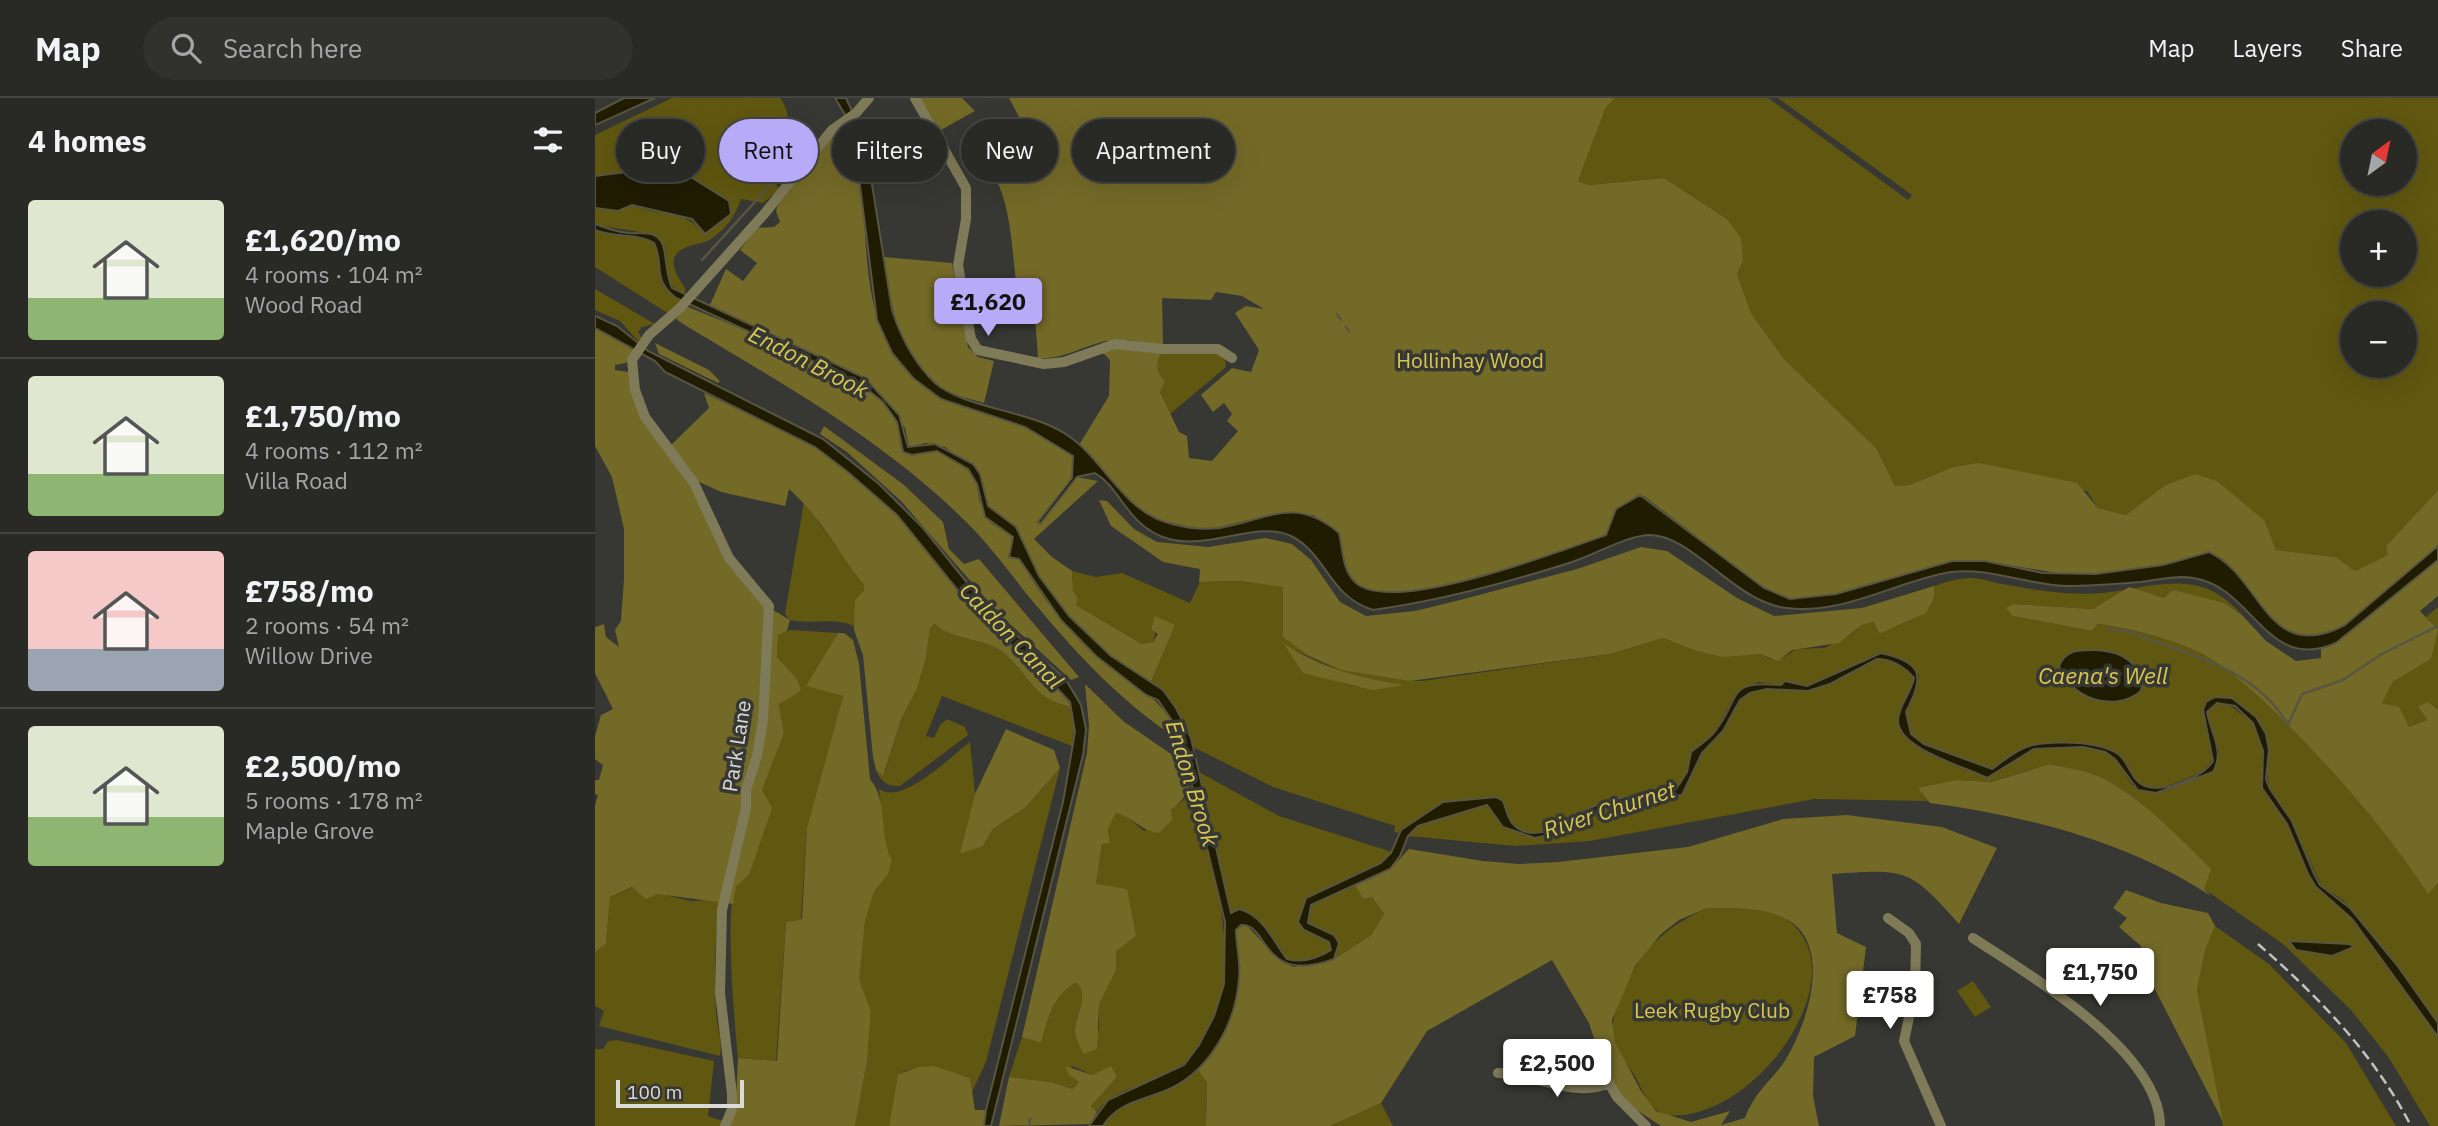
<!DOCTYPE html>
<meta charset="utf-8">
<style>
:root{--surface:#292926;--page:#31312e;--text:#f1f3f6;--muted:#a5a6a7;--line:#454543;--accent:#b7abf8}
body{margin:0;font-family:"IBM Plex Sans",sans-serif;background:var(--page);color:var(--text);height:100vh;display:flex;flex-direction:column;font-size:26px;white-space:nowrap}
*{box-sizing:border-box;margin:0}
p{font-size:23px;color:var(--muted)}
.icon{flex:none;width:38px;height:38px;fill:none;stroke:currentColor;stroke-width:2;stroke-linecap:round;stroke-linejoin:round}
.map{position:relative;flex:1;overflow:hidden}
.panel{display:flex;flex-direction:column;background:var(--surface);width:595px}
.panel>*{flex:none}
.banner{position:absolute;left:21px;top:21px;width:665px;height:63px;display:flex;gap:14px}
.needle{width:46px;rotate:33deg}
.tools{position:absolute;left:1745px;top:21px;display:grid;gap:14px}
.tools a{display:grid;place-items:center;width:77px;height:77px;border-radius:50%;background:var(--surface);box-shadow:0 7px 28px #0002,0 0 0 2px var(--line);font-size:35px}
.scale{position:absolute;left:21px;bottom:18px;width:128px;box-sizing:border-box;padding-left:7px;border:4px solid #dadad8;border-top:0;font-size:19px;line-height:24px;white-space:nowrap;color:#dadad8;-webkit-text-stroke:5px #373733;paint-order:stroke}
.price{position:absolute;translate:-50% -60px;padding:0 16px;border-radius:7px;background:#fff;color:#222;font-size:23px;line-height:46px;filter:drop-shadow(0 2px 4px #0008)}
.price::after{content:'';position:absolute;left:50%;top:42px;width:21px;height:16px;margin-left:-10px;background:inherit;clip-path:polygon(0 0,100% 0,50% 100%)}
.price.current{background:var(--accent);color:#111}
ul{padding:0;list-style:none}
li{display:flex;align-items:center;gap:21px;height:175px;padding:0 28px}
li+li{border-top:2px solid var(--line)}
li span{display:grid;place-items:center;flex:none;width:196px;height:140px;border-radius:7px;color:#555}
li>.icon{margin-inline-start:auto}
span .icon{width:84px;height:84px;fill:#fffc;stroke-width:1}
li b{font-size:30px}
h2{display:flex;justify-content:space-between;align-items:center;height:84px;padding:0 28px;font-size:30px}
.tag{padding:0 24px;border-radius:32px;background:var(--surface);box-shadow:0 7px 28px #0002,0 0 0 2px var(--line);font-size:24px;line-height:63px}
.tag.current{background:var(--accent);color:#111}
header{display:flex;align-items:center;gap:42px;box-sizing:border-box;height:98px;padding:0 35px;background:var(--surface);border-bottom:2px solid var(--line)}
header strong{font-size:33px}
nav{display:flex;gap:38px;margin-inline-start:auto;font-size:24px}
.search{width:490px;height:63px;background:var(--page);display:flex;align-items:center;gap:18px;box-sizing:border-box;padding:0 24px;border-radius:38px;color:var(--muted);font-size:26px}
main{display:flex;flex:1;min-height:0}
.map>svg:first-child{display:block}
</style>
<header>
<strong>Map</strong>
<div class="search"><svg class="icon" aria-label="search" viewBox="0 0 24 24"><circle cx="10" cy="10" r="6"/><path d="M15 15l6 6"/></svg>Search here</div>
<nav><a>Map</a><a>Layers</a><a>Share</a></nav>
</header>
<main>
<section class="panel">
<h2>4 homes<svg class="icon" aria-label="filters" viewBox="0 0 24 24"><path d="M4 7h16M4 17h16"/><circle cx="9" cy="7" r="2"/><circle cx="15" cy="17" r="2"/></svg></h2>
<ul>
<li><span style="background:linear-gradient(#dfe7d0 70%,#8fb573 0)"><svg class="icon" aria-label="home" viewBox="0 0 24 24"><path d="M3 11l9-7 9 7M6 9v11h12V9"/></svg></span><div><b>£1,620/mo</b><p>4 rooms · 104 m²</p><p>Wood Road</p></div></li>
<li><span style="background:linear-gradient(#dfe7d0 70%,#8fb573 0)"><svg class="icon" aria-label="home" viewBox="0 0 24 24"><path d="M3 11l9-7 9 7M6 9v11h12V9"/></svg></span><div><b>£1,750/mo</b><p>4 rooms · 112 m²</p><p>Villa Road</p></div></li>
<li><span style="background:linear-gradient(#f6c9c9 70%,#9aa5b1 0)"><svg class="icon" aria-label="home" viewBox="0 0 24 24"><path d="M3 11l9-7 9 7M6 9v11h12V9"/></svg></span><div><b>£758/mo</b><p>2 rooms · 54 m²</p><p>Willow Drive</p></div></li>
<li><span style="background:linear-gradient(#dfe7d0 65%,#8fb573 0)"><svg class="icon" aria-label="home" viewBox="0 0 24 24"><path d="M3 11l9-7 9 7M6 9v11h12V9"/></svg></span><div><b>£2,500/mo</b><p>5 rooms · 178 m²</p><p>Maple Grove</p></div></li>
</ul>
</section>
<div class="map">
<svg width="1843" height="1028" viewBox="0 0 1843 1028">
<rect width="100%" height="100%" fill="#373733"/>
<path fill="#605710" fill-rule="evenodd" d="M77,0H185C203,22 188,63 181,87L185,91L168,105L146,101C141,117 131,131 116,141C104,149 72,146 80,172C82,179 88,186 91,192L88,196C60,181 81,154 63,140C53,132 18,132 0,126V110L23,113L37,107C66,120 87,109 110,136L107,88L86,73L64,82L28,75L0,78V37Z
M1020,0H1173L1313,102L1317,97L1183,0H1843V392L1791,448L1794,457L1760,473L1741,459L1681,452L1670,423L1569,388L1531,417L1503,410L1492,393L1336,378L1314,387L1300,388L1281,350L1189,261L1156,215L1142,176L1148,163L1132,121L1069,80L994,87L983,83L1011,9ZM1757,33H1810V86H1757ZM1757,124H1810V177H1757ZM1757,215H1810V268H1757Z
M0,132C19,140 43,135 59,145C72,167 52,185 87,203L74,216L0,169Z
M0,191L60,226L47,229L43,234L47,240L43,243L25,223L0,212Z
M567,253H618L630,261L631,269L575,316L565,293L570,283C560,272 561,267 567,253Z
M209,404L269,487V492L260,502V529C242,518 215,527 195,522L190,516Z
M477,473L501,479L527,475L595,505L605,484L645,483L689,489V540L815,583H827L1015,556L1068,540L1101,553L1127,559L1146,555L1165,556L1176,561L1189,559L1201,551L1229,550L1254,538L1267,527L1279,524L1284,536C1311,522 1339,521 1339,488C1351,484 1363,480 1376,480C1386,480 1397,484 1407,486C1440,492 1475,498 1508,495C1538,492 1568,482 1599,487C1620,491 1633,502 1647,517L1629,505L1569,500L1534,490L1498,511L1419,506L1418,518L1497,533L1503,526C1536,530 1576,541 1606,555C1636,570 1661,596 1685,619C1740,673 1790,730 1833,795L1843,785V925L1763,819L1749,803L1726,787L1697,723L1675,691L1661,619L1637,600H1620L1608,612C1612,654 1636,663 1586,683C1575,687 1563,692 1550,688C1536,682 1537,667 1527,660C1508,647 1467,641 1445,646C1429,650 1411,662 1397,671L1329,646L1316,636L1311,614L1322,592L1324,576L1280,557L1212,588L1190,583L1186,587L1163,584L1140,596L1119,636L1096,654L1092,674L1082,691C1051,697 1019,699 991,712C971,720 951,743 926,732C911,725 912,710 901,699L848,704L803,735L799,734L800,728L678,689L598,649L568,592L556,584L580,527L561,533L558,544L547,546L481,507L483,500L478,493ZM690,548L759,579L807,587C748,595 735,582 690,548Z
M1843,509V612L1834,604L1824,609L1832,622L1814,629L1787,605L1798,584L1836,561L1842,532L1831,519Z
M341,526C359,544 391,539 410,556C436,579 439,603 477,609L480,623L477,648L347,598L331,638L339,640L345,627L352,621L370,629L373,637L305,688C293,689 285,683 281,672L288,677L290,673L307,619L322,591L331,560L335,530Z
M196,532L243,535L212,588L248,598L212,729L206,821L191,824L181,963L143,960C140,931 129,808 141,787C144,784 150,780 154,777L167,692L189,636L184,606L202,581L182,559L183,536Z
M1282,561C1296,561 1310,569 1319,580C1316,595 1303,607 1303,622C1302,652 1370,669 1392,680L1439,651L1488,649L1510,654L1520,661L1537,687L1561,695L1618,674L1624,652L1612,614L1617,607L1632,605L1658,625L1668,653L1667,690L1692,726L1713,776L1721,789L1757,821L1843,939V1028H1835L1794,960L1756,912L1688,846L1609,791L1615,771L1570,727L1532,695L1501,677L1455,666L1395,684L1362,682L1324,691L1334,703L1219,701L995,743L920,748L813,738L823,728L892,707L908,729L940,740L974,732L1009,710L1087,697L1107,655L1128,633L1145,602L1155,595L1172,591L1213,593L1235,586Z
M375,644L380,696L366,755L388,748L398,731L431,709L465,670L391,964L377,994L375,980L370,978C348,972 324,965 303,976L294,1028H260L272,964L276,913L263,882L270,823L279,794L293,776L284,691C307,708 356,658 375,644Z
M604,674L684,718L797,754L786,766L711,800L703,824L709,832L734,844L736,852C722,861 707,865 692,861C678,844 669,822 648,812L636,816Z
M597,685C615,768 665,897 590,965C565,989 523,984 502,1014L496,1008L522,979L498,977L477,968L474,977L484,984L479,991L456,984L414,979L427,939L446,945C453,920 458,897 481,883C496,899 479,917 480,934C481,941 485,949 488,956L504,931V907L521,872V853L530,844L501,786L507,746L515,745L513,731L521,715L530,717L549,733L592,699Z
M759,786L768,801L777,799L789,816L776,837L739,861L744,845L739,837L713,825L716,807Z
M38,789L95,803L125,802C120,839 119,877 121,914C122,930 128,942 125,958L4,928L9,913L0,908V854L11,846L15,799Z
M1112,810C1136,810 1174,806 1194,823C1265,879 1157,1028 1069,1017C1053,1008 1049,995 1041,980C1034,968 1023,958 1020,944C1015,927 1020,914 1026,898C1043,854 1070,829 1112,810Z
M1620,828L1674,866L1751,945L1801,1028H1628L1602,892L1610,853Z
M1378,883L1396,909L1380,919L1362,893Z
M22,942L119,963L113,1018L128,1023L126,1028H0V951H8L13,943Z
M603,972L612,983L611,1028H508C529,995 576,998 603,972Z
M786,1005L798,1028H735Z"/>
<path fill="#736a27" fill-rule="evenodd" d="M325,0H367L380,13L344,33Z
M414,0H1020L1011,9L983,83L994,87L1069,80L1132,121L1146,140L1148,163L1142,176L1156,215L1189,261L1281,350L1300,388L1314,387L1359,369L1384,365L1482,385L1503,410L1531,417L1569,388L1600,376L1622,383L1670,423L1681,452L1741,459L1760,473L1793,457L1791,448L1843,392V448L1750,527C1676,565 1668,488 1621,457L1520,475L1474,477L1390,463H1357L1241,496L1195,501L1169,490L1049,398L1021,411L1011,437C966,453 801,517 761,486C747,474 747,449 741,432L718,417L683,415L621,430H600L564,422L545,412L484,347L514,298L515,262L508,255L519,249L567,253C561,267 560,272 570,283L565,294L584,334L592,338L594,360L617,363L643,333L632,323L637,316L629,305L618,314L606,297L637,270L656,274L664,252L640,215L651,208L669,211L647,198L621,194L616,202L567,200L568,247C552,245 534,241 518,242C491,245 471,262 443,260L440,219L426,212C416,172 420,115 400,80L407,66L440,49Z
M254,22C285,109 246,232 333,292C357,309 385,313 412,322C436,330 457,344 478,359L477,380L445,425L482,379L503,383L439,441L457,459L477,473L478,493L483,500L481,507L547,546L558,544L563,536L556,531L560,518L580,527L556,584L516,558L474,518L444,478L421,429L393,408L385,376L350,349L331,345L314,349L310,330L266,278L114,209L131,171L148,183L162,165L145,152L162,130L179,129L185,124L181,113L183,107L236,41L245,40L247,29Z
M289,159L357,165L373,249L383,259L399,263L389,305C376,301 360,298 348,291C303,262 296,207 289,159Z
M91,208C138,229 283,278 302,323C305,331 304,342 306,350L317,356L342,353L374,372L382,386L384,402L396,425L418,439L415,456L424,461C446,497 469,530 501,558C535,588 570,597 586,643C532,609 487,562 446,513C424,488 405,460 382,435C298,347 191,288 88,226L81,221Z
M0,230L40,250L31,265L20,267V272L34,274L38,292L96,385L132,461L173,509L195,522L192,533L183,537L182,559L202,581L206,593L184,606L189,636L167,692L177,710L154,777L141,788L138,806L62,796L51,801L37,789L15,799L11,846L0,854V707L3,697L0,696V682H4L8,667L0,661V638L6,617L18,611L0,575V529L9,526L11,539L24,549L20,532L26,523L29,481V431L17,379L0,348Z
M60,245L114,272L125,283L123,285L64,256Z
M109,295L220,349L254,375L302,417L386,521L455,582L477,609C439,603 436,579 410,556C391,539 359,544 340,526L335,530L331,560L322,591L307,619L288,678L281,672L278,659L268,557L259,532L260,502L269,492V487C243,455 225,418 194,391L190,408L126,394L100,382L75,348L114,310Z
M229,328L309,387L348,424L354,451L369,466L384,461L484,579L476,582L404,516L306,403L252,354L225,336Z
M504,402L512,403L539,431L562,444L613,449L670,440L697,446L716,462L745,504L771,518L820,513L869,501L982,471L1046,449L1072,453L1142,500L1179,518L1267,510L1339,488V500L1331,515L1284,536L1279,524L1267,527L1244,545L1197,552L1183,563L1165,556L1127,559L1101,553L1068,540L1015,556L815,583L747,572L713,557L688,539V489L645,483L604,484L605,471L568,464L548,450L516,428Z
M1843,462V498L1825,513L1843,532L1836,561L1798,584L1787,605L1804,609L1814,629L1832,622L1823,608L1834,604L1843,612V785L1833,796C1791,731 1740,674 1685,619C1661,596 1636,571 1606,555C1576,541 1536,530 1503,526L1497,533L1418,518L1411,510L1419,506L1498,511L1534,489L1569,500L1578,492L1629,505L1647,517L1671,543L1701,563L1726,560V551L1741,545Z
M243,535H249L258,542L264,566L275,681C294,704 283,737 297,762L293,776L279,794L270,823L264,882L276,913L272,964L260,1028H132L141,1002L143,960L182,963L191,824L207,821L212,729L248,598L211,588Z
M689,546C730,571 763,580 810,587L777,592L708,575Z
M490,586L528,623L592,667C598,690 594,697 576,712L577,722L564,735C546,733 538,719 521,715L513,731L515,745L507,746L501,786L532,791L541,838L521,853V872L504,907L502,951L488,956C485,949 481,941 480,934C479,917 496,899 481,884C458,897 453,920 446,945L427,939L492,655L494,628Z
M411,631L459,652L465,670L431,709L398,731L388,748L365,756L380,696Z
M1455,666C1470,670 1489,672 1503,678C1547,699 1581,737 1616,771L1609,791L1616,798C1533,744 1433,718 1335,705L1323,690L1362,682L1396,684Z
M1252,717L1347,729L1402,750L1364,826C1314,770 1312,771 1237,776L1242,835L1271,849L1260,938L1219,959L1218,998L1224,1028H1066L1022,999L1013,983L994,925L957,862L832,933L786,1005L735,1028H611L612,984L603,972L624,944L641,832L650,826L654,830L687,864L699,869L739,861L776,837L789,816L777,799L768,801L759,786L800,766L814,751L888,763L924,766L963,764L1093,749L1188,721ZM1112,810C1138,810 1167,808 1191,821C1237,845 1214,919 1195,954C1182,980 1162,988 1150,1020L1126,1027L1135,1013L1096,1024L1061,1013L1046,993L1020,944L1017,922L1040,868L1066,836L1084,822Z
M1531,792L1566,805L1613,815L1620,828L1610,853L1602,892L1628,1024L1545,862L1546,848L1524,829L1532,820L1518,810Z
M339,968L375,980L380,1012H391L389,1028H294L303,976L324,969Z
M470,968L498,977L516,968L522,979L496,1008L502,1014L495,1026L404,1028L414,979L456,984L478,991L484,984L474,977Z"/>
<path fill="#201c02" stroke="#585542" stroke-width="2" d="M29,0H60L0,27V15Z
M240,0H251L267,35L273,61L297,212C306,240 319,265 340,285C369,310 432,312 469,335C510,360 526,414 577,426C592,430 609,432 625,430C673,422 699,397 744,435C748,451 747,472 760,484C796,519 967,452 1011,437L1021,411L1045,397L1169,490L1195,501L1241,496L1357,463H1390L1448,475L1500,476L1568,467L1614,454C1667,478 1671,568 1750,527L1843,448V462L1741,545C1671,576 1658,488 1598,480C1581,477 1562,482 1545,484C1521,486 1496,488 1471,488C1432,487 1395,469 1356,474C1301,483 1250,517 1192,510C1140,505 1097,436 1054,437C1031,438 997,458 974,465C911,485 844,503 778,512C732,497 733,457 696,438C664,422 613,452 574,441C532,429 527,391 500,375L482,379L445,426L443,424L477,380L478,358L430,329L346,301L318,280L297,255L282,222L259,40L255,25Z
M39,73C58,87 67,78 86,73L134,103L136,116L110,136L97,121L37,107L23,113L0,110V78Z
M0,126C10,130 22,134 33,135C48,136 65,131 69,151C72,165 71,177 77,190L270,280L304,317L313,349L340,346L378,366L385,376L393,408L421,429L444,478L474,518L516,558L568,592L581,610L596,640L636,815L644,811C668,817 678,843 692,861C707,865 722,861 736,852L734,844L709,832L703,824L711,800L786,765L796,755L806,732L848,704L901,699L908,703C913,715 913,727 928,733C949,741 970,724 987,714C1014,698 1051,697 1081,691L1092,674L1096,654C1104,647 1115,641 1121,632C1147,597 1131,582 1186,587L1190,583L1212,588L1286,555C1328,564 1330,578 1311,614L1316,636L1329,646L1397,671C1409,663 1420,652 1434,648C1455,642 1504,643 1523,656C1535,665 1535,682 1550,688C1569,695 1608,679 1618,663L1608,612L1611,604L1620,599L1637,600L1661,619L1671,636L1674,652L1671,681L1675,691L1697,723L1719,776L1725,787L1755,810L1802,867L1843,925V939L1757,821L1721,789L1713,776L1692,726L1667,690L1668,653L1658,625L1640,608L1622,605L1612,614C1616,636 1630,653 1618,674L1561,695L1543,692L1520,661L1510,654L1488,649L1439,651L1392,680C1371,669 1302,651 1303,622C1304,607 1316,595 1319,580C1310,569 1296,561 1282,561L1235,586L1213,593L1172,591L1155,595L1145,602L1128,633L1107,655L1087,697L1009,710L974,732L940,740L908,729L892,707L823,728L813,738L805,758L795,771L716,807L713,825L739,837L744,845L739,861C666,888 674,825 646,827L641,832C641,848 646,864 644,880C641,927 612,978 567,994C544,1003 522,1006 508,1028H494L513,1002L589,967L604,947L619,918L629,886L630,824L591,663L578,624L563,602L551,597L501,558L466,522L424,461L414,459L418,439L390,419L382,386L373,371L342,353L317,357L308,354L302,324L288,304L263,284L81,200C56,181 70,166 59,145C43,135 19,140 0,132Z
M0,218L22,228L53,253L228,341L284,386L328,430L394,512L471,582L486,607L491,631L488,657L396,1028H389L391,1012L468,704L480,634L475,604L443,570L386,521L302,417L254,375L220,349L70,274L60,263L0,230Z
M1500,552C1523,553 1535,559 1548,579L1546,593C1519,616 1475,600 1464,568C1471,551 1484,552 1500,552Z
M1694,843L1754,846L1759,849L1737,858L1701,852Z"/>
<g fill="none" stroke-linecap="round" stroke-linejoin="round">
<path stroke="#585542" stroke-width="2.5" d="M107,162L177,85
M742,216L746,222
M751,229L754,234
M1513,532C1531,530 1547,539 1564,545C1615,563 1665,578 1693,627L1707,596L1748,582L1785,557L1843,528
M434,1028L435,1021"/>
<path stroke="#7f7a58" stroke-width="10" d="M320,0L371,90V121L363,167L376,241L383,252L449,266L469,264L520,246L568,251H623L637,260
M1293,820L1314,835L1321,846L1320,891L1309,943L1346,1028
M1378,840C1434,877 1565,953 1565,1028
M903,975C939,975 980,1001 1014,985L1022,999L1051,1028
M130,1028L137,1011V996L125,895L127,812L151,710V692L162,658L168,622L174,508L134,460L99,385L50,319L40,292L37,262L54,237L85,210L170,115L237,32L261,15L274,0"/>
<path stroke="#c2c2c0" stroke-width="2.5" stroke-dasharray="10 5" stroke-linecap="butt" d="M1663,846C1723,898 1779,956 1816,1028"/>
</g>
<g text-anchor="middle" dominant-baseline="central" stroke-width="7" stroke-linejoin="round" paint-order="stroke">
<g font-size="21" fill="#d7c64e" stroke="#373733">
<text x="875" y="262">Hollinhay Wood</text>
<text x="1117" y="912">Leek Rugby Club</text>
</g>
<g font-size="21" fill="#dadad8" stroke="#373733">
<text transform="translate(141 648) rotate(-81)">Park Lane</text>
</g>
<g font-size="23" font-style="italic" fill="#d9c850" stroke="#373733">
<text transform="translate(214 263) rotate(27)">Endon Brook</text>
<text transform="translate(417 537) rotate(46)">Caldon Canal</text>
<text x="1508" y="577">Caena's Well</text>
<text transform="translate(598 685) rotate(73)">Endon Brook</text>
<text transform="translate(1014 711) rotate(-18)">River Churnet</text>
</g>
</g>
</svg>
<div class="tools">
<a><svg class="needle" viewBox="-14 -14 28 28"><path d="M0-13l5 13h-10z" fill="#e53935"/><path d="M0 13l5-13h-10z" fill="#a5a6a7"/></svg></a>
<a>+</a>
<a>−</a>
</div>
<div class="scale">100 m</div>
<b class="price current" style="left:393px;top:240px">£1,620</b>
<b class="price" style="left:1505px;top:910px">£1,750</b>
<b class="price" style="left:1295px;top:933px">£758</b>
<b class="price" style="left:962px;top:1001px">£2,500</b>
<div class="banner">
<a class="tag">Buy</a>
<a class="tag current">Rent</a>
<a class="tag">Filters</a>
<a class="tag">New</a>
<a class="tag">Apartment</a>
</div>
</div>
</main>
